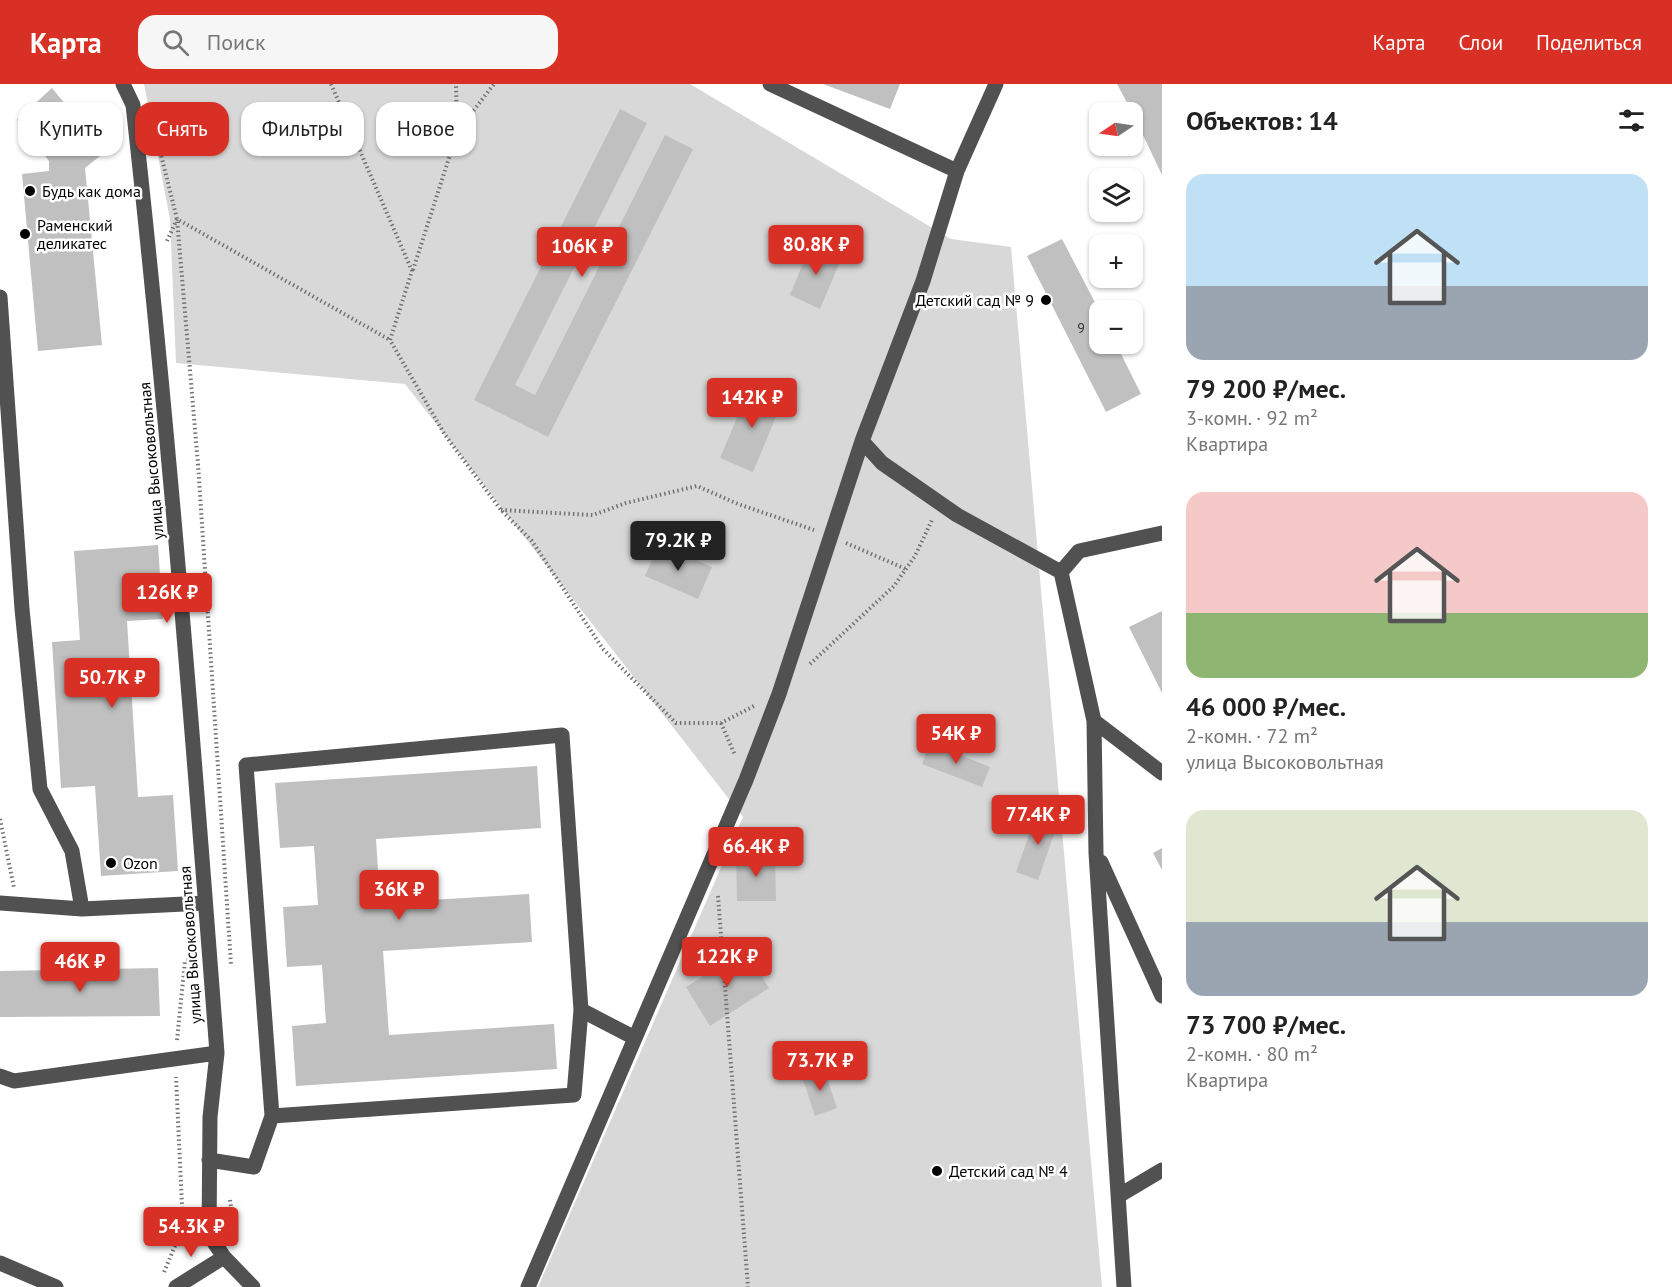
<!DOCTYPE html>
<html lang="ru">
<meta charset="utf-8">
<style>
:root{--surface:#fff;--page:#f6f6f6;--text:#222;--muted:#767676;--accent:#d93025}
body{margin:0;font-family:"PT Sans",sans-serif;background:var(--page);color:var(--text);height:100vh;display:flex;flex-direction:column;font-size:22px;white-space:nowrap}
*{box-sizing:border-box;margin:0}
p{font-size:20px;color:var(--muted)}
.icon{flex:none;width:33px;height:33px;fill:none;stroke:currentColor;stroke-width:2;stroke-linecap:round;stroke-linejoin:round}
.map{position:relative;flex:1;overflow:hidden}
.details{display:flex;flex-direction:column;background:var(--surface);width:510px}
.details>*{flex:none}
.top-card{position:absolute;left:18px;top:18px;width:570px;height:54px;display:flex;gap:12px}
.needle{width:39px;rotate:257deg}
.controls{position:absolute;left:1089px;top:18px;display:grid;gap:12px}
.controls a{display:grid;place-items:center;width:54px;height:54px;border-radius:12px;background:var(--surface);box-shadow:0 2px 4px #0004;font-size:30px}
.price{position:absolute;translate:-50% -51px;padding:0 14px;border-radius:6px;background:var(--accent);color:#fff;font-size:20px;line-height:39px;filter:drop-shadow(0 2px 3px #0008)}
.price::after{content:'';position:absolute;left:50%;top:36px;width:18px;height:14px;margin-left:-9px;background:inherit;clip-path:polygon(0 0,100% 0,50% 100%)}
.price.active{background:#222;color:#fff}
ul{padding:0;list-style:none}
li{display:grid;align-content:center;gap:12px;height:318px;padding:0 24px}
li span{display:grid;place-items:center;height:186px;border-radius:18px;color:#555}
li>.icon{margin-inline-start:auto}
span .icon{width:108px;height:108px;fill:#fffc;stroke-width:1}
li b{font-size:26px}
h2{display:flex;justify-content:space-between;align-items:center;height:72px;padding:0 24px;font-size:26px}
.tag{padding:0 21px;border-radius:18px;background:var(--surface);box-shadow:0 2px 4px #0004;font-size:21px;line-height:54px}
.tag.active{background:var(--accent);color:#fff}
header{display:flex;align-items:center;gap:36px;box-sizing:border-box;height:84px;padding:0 30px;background:var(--accent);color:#fff}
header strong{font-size:28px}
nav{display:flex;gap:33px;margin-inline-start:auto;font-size:21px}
.search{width:420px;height:54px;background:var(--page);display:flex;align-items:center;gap:15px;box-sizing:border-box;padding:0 21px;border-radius:18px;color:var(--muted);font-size:22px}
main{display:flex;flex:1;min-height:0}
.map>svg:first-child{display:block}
</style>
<header>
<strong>Карта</strong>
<div class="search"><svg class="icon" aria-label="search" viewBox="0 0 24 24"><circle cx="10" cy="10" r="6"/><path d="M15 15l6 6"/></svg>Поиск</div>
<nav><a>Карта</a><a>Слои</a><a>Поделиться</a></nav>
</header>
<main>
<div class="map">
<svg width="1162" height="1203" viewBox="0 0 1162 1203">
<rect width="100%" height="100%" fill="#fff"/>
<path fill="#d8d8d8" d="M144,0H690L951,155L1011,163L1102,1203H538L743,733L405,300L176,279L170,135Z"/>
<path fill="#c0c0c0" d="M823,0H900L890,25Z
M1117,0H1162V91L1132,28Z
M52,4L105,68L85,84L102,261L38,267L22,90L49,87V77L17,36Z
M620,25L647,39L515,301L535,311L665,51L693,65L548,353L474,316Z
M1062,155L1100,228V260H1116L1141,310L1106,328L1027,172Z
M811,160L842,173L820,225L790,211Z
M750,303L783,316L753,388L720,374Z
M659,460L712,483L698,515L645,492Z
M158,461L163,535L127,537L138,713L173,711L178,787L101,792L95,702L61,704L52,558L80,556L74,467Z
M1162,527V609L1129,543Z
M930,659L990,683L982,703L922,680Z
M537,682L541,744L376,755L380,819L529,810L532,858L383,867L389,951L554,940L557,985L296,1002L292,942L326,939L322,881L287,883L283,823L318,821L314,762L280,764L275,699Z
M1037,728L1059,736L1038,796L1016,788Z
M1162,764V786L1153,769Z
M736,770H775L776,817H737Z
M745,866L769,904L710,942L686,903Z
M158,884L160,932L0,933V887Z
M824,985L837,1024L815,1032L802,993Z"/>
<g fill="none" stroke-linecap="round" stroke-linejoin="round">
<path stroke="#737373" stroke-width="4" stroke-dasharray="1.5 3" stroke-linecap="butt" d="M331,0L412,187L390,256L445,351L501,426L532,457L603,565L676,639H721L754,622
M457,48L494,0
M158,59L177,135L198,380L231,881
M167,157L177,135L390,256
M413,186L457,49L456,0
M501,426L593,431L626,419L697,402L738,420L814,446
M846,459L906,485
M810,580L894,502L915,472L933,434
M721,639L735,671
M0,735L14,804
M718,812L748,1203
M177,956L185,877L191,876
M230,1116L236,1156
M164,1188L183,1143L176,993"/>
<path stroke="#515151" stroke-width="15" d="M123,0L133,21C168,336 193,652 217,969L210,1033L209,1151L224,1173L253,1203
M770,0L957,87
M996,0L957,87L923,197L862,357L882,379L957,431L1061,488
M0,213L22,525L40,705L72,767L82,825
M1094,637L1162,689
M1101,778L1162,912
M0,819L82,825L205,819
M581,926L635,954
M0,992L14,997L217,969
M209,1076L254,1083L272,1032L574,1011L581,926L562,651L246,681L272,1032
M1120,1111L1162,1086
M0,1179L56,1203
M176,1203L224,1173
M528,1203L746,696L779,610L862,357
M1124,1203L1096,769L1094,637L1061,488L1079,467L1162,449"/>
</g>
<g fill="#000" stroke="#fff" stroke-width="2">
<circle cx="30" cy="107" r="6"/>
<circle cx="25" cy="150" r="6"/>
<circle cx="1046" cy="216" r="6"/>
<circle cx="111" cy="779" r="6"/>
<circle cx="937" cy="1087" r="6"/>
</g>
<g text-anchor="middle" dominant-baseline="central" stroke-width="5" stroke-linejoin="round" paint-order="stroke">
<g font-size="14" fill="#303030">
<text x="1081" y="244">9</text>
</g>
<g font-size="16" fill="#000" stroke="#fff" text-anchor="start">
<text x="42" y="107">Будь как дома</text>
<text x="37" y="141">Раменский<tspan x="37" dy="18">деликатес</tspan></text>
<text x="1034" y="216" text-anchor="end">Детский сад № 9</text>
<text x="123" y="779">Ozon</text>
<text x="949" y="1087">Детский сад № 4</text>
</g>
<g font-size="16" fill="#000" stroke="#fff">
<text transform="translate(151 377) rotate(-95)">улица Высоковольтная</text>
<text transform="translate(190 861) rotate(-94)">улица Высоковольтная</text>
</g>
</g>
</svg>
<div class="controls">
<a><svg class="needle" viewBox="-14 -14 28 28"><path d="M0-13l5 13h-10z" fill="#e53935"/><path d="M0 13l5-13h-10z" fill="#767676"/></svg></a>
<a><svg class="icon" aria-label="layers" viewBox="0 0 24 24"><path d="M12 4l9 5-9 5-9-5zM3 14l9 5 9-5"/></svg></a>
<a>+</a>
<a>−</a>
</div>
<b class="price" style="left:816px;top:192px">80.8K ₽</b>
<b class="price" style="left:582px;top:194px">106K ₽</b>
<b class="price" style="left:752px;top:345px">142K ₽</b>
<b class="price active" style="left:678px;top:488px">79.2K ₽</b>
<b class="price" style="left:167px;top:540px">126K ₽</b>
<b class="price" style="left:112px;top:625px">50.7K ₽</b>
<b class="price" style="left:956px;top:681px">54K ₽</b>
<b class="price" style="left:1038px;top:762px">77.4K ₽</b>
<b class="price" style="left:756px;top:794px">66.4K ₽</b>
<b class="price" style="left:399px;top:837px">36K ₽</b>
<b class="price" style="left:727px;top:904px">122K ₽</b>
<b class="price" style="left:80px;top:909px">46K ₽</b>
<b class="price" style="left:820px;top:1008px">73.7K ₽</b>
<b class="price" style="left:191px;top:1174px">54.3K ₽</b>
<div class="top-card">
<a class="tag">Купить</a>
<a class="tag active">Снять</a>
<a class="tag">Фильтры</a>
<a class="tag">Новое</a>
</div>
</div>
<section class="details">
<h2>Объектов: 14<svg class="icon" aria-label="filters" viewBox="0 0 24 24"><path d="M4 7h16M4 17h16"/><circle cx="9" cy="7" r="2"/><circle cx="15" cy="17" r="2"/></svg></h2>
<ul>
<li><span style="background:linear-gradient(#bfe0f5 60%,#9aa5b1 0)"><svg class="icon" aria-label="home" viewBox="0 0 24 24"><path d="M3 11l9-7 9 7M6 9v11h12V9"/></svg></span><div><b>79 200 ₽/мес.</b><p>3-комн. · 92 m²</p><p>Квартира</p></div></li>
<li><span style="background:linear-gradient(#f6c9c9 65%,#8fb573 0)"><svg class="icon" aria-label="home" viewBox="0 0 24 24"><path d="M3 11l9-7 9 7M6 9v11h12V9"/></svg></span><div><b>46 000 ₽/мес.</b><p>2-комн. · 72 m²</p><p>улица Высоковольтная</p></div></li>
<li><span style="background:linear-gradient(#dfe7d0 60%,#9aa5b1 0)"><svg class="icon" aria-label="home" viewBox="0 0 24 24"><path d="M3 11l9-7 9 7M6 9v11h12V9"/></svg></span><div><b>73 700 ₽/мес.</b><p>2-комн. · 80 m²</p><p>Квартира</p></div></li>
</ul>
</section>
</main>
